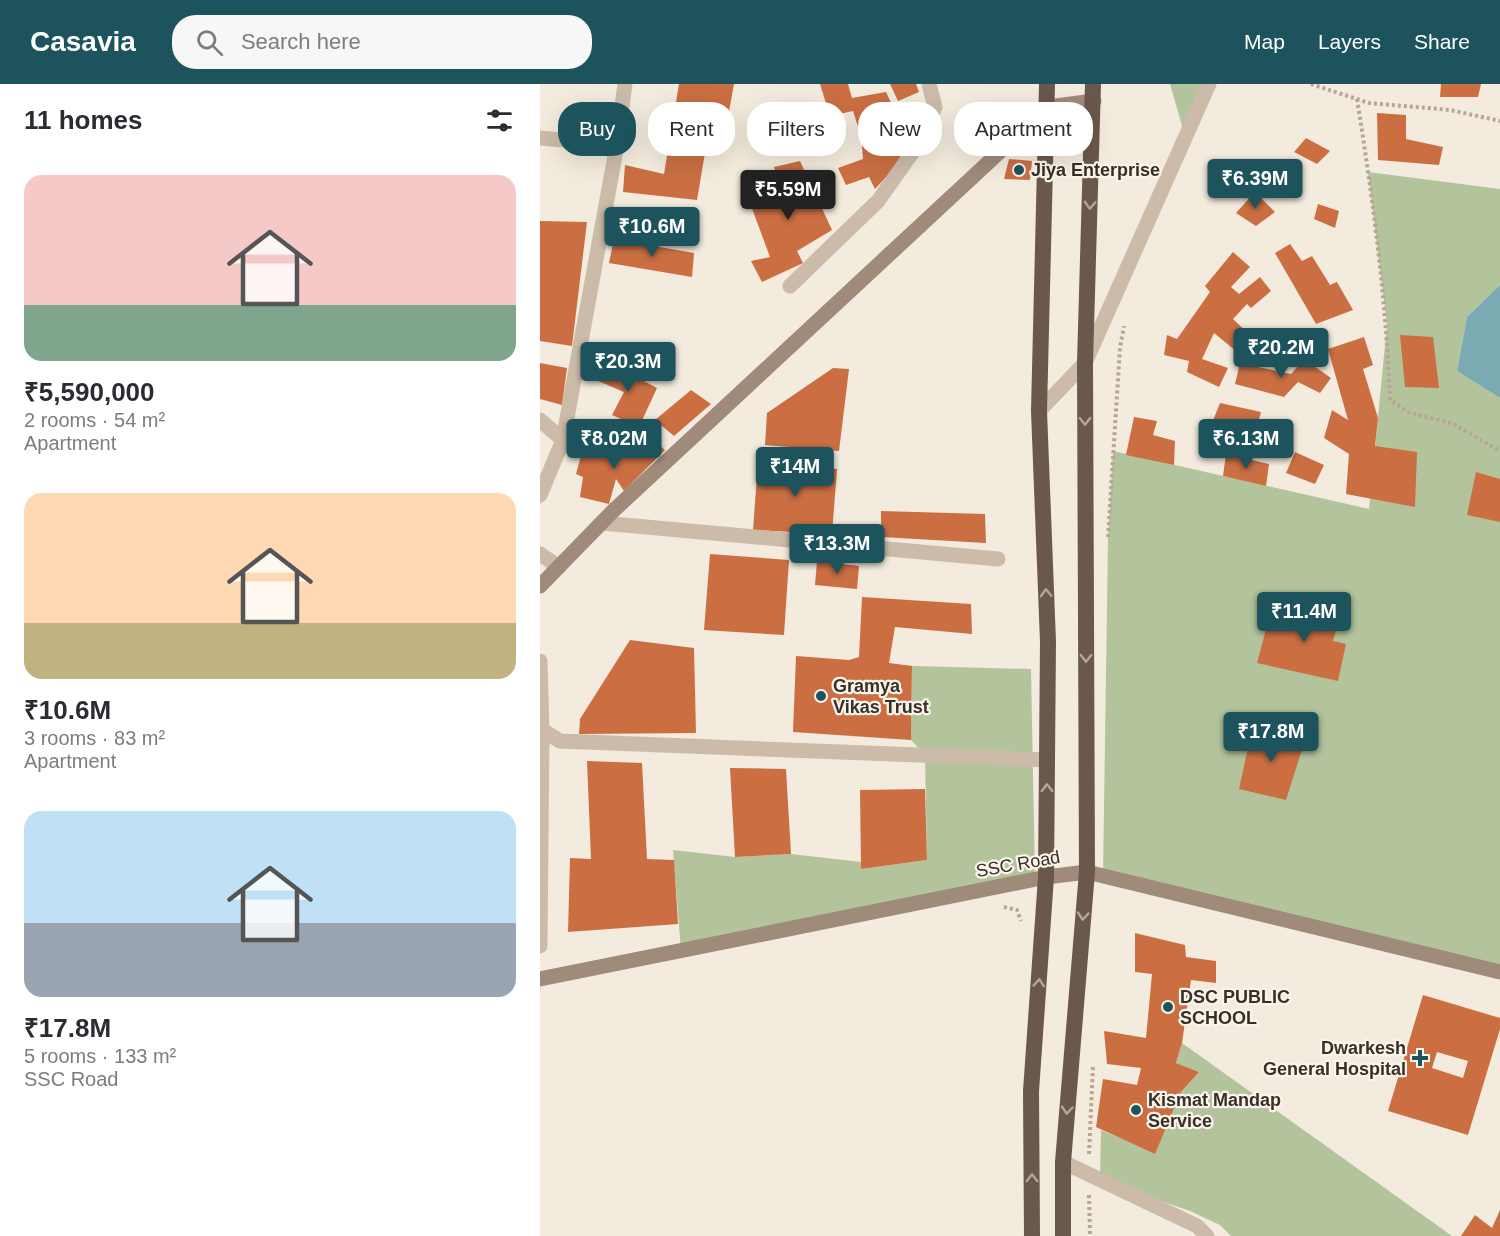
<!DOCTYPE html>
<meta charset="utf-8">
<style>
:root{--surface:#fff;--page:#f7f7f7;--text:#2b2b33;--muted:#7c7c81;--accent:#1c535c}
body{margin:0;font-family:Arial,sans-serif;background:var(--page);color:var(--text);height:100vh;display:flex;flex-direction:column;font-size:22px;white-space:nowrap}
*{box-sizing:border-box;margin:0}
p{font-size:20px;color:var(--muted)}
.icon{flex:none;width:33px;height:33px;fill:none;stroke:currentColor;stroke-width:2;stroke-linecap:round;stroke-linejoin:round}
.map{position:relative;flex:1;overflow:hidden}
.drawer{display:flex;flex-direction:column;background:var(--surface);width:540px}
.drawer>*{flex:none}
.hud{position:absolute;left:18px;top:18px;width:570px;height:54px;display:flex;gap:12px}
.price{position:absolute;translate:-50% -51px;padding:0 14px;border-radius:6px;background:var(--accent);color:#fff;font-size:20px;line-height:39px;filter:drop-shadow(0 2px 3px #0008)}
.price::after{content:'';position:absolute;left:50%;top:36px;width:18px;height:14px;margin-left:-9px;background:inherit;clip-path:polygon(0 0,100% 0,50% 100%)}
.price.active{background:#222;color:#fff}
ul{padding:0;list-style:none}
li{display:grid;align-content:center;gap:12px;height:318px;padding:0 24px}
li span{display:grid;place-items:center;height:186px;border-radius:18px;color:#555}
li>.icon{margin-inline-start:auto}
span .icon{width:108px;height:108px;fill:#fffc;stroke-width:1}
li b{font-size:26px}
h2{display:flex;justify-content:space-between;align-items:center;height:72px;padding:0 24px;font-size:26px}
.pill{padding:0 21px;border-radius:24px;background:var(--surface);box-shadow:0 6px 24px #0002;font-size:21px;line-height:54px}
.pill.active{background:var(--accent);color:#fff}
header{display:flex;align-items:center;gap:36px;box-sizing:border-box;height:84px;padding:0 30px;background:var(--accent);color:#fff}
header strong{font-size:28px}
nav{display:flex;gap:33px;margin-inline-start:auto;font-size:21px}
.search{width:420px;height:54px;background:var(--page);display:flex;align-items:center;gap:15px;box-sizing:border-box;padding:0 21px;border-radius:24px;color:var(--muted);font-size:22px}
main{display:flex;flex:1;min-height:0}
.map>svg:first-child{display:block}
</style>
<header>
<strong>Casavia</strong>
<div class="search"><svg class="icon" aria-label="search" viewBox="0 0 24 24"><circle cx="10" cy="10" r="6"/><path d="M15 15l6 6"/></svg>Search here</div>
<nav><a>Map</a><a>Layers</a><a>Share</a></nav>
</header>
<main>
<section class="drawer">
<h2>11 homes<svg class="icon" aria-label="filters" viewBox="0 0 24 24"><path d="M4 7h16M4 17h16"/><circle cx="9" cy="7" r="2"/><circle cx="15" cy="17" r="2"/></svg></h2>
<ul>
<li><span style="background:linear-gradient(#f6c9c9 70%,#7fa58c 0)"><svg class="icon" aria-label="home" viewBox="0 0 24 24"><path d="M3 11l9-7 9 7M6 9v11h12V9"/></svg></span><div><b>₹5,590,000</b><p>2 rooms · 54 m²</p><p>Apartment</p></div></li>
<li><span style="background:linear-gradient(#ffd9b3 70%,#c2b280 0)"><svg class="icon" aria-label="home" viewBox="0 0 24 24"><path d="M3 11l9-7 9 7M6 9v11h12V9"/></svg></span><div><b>₹10.6M</b><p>3 rooms · 83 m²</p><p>Apartment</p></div></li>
<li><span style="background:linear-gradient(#bfe0f5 60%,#9aa5b1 0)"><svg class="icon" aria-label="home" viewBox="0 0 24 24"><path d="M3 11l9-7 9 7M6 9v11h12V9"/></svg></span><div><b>₹17.8M</b><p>5 rooms · 133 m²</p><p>SSC Road</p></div></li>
</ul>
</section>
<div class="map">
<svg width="960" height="1152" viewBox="0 0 960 1152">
<rect width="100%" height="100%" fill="#f3ebdd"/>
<path fill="#b3c39c" d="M630,0H672L645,52Z
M828,88L960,105V201L927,233L917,287L960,314V888L563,792L568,455L573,367L829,425L847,241Z
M372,582L491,585L495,795L141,867L133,766L195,773L251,770L321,778V785L387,776L385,671L371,656Z
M642,959L912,1152H691L680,1141L650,1127L560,1096L561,1046L615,1069L641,1008L659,988L636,979Z"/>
<path fill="#7aabb2" d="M960,201V314L917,287L927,233Z"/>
<path fill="#cb6f43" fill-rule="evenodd" d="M139,0H194L184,54L168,51L157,116L83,108L85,81L124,90Z
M280,0H308L312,14L346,8L357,31L319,46L313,27L290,32Z
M350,0H376L379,8L358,17Z
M901,0H941L938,13H900Z
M837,29L866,31V55L903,63L899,81L838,76Z
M351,54L362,76L335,105L329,93L306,101L298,84L323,75L322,62Z
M766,54L790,67L777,80L754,68Z
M469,75L492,77L490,96L464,95Z
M260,77L292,146L257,167L263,179L222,198L211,177L230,173L210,119L241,108L234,83Z
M715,108L735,128L716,142L696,129Z
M778,120L799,127L795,144L774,135Z
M0,137L47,138L32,262L0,257Z
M74,155L154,169L152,193L69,179Z
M750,160L762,177L772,172L790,201L797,198L813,226L776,240L735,169Z
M693,168L710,183L691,203L699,210L720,193L731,207L711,224L707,220L693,235L710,251L696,267L674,249L662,275L688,284L679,303L647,288L649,277L624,271L627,251L637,255L670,208L665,202Z
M860,251L893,253L899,304L865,303Z
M824,253L833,281L823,285L838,334L835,362L877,368L875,423L806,410L809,370L784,354L792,326L808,336L788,265Z
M764,275L791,294L780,309L758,298L744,313L695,300L700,279L751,290Z
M66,277L117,304L99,343L72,331L84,308L56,296Z
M0,279L27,284L22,321L0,315Z
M293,284L309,285L299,367L225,361L227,329Z
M151,306L171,320L134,352L115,336Z
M680,319L721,328L715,350L697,347L692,361L666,354Z
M594,333L617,337L613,351L635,357L634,381L586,371Z
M112,355L125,366L84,407L76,395L69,420L40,413L43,393L36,390L43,364L69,375L86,360L94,372Z
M755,368L784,381L775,400L746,389Z
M686,370L729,380L726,402L683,392Z
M218,377L297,385L292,450L213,446Z
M936,388L960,395V438L927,431Z
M341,427L445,430L446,459L341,453Z
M170,470L249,476L244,551L164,546Z
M277,477L319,482L317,505L275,501Z
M754,512L798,539L793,557L806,560L798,597L717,579L729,534L746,541Z
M322,513L431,520L432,550L355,543L349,579L372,582L371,656L253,648L256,572L309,576L319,573Z
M90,556L154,564L156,649L39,650L40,635Z
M713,641L765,656L746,716L699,705Z
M47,677L102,679L107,775L134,776L138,840L28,848L30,774L51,775Z
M190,684L246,685L251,770L195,773Z
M385,705L387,776L321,785L320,706Z
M595,849L645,861L646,873L676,877V899L651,896L642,959L636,979L659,988L641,1008L615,1070L556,1043L563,995L597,1001L601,984L567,980L564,947L606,954L612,890L595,888Z
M883,911L960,934V945L928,1051L848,1027ZM897,968L928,977L923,994L892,984Z
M960,1126V1152H921L935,1131L952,1144Z"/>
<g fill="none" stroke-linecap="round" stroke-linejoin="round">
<path stroke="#b8a692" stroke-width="4" stroke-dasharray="3 3" stroke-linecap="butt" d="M771,0L829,19L910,26L960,37
M817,15C833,115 846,215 850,316L870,329L912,339L960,367
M568,453L580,264L584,242
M464,823L477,826L481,837
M549,1070L553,982
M549,1111L550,1152"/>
<path stroke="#ccbba8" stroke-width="15" d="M0,54L77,61
M250,202L338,117L377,62L395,23L389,0
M0,336L23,356
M62,439L458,475
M0,577L2,646L20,657L507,676
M0,862L2,646
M523,1078L657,1142L667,1152"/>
<path stroke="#ccbba8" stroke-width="15" d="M499,327L545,279L669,0
M0,411L23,356L77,61L85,0
M0,470L19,483"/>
<path stroke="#a08a79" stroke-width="15" d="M0,502L73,427L508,23L554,17
M0,895L506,793L547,788L960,888"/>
<path stroke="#6a584c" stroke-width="16" d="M492,1152L491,1007L506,793L508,558L499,327L507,0
M523,1152V1078L547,788L545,279L553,0"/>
</g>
<defs><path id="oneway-chevron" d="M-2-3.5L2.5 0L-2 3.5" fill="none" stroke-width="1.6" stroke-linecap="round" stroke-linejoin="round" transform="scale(1.5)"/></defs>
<g stroke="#b2a69b">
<use href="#oneway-chevron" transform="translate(550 121) rotate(92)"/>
<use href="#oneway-chevron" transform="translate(545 337) rotate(90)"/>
<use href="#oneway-chevron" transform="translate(506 509) rotate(-92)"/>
<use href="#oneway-chevron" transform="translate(546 574) rotate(90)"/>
<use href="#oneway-chevron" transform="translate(507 704) rotate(-90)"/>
<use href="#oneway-chevron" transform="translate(543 832) rotate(95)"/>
<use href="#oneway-chevron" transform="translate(499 899) rotate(-86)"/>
<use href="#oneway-chevron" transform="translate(527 1026) rotate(95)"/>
<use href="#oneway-chevron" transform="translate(492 1094) rotate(-90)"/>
</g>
<g fill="#1c535c" stroke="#fbf4ea" stroke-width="2">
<circle cx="479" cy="86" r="6"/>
<circle cx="281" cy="612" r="6"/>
<circle cx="628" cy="923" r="6"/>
<path d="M877 965h6v6h6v6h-6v6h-6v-6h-6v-6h6z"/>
<circle cx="596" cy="1026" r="6"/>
</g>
<g text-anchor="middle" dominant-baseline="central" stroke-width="4.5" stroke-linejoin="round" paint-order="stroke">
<g font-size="18" font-weight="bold" fill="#392f29" stroke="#fbf4ea" text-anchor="start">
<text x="491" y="86">Jiya Enterprise</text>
<text x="293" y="602">Gramya<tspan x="293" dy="21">Vikas Trust</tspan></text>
<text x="640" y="913">DSC PUBLIC<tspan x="640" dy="21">SCHOOL</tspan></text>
<text x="866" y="964" text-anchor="end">Dwarkesh<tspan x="866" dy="21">General Hospital</tspan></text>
<text x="608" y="1016">Kismat Mandap<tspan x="608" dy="21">Service</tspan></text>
</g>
<g font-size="18" fill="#392f29" stroke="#fbf4ea">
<text transform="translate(478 780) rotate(-10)">SSC Road</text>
</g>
</g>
</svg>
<b class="price" style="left:715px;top:126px">₹6.39M</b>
<b class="price active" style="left:248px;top:137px">₹5.59M</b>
<b class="price" style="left:112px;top:174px">₹10.6M</b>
<b class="price" style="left:741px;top:295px">₹20.2M</b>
<b class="price" style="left:88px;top:309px">₹20.3M</b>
<b class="price" style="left:74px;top:386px">₹8.02M</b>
<b class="price" style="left:706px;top:386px">₹6.13M</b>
<b class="price" style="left:255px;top:414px">₹14M</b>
<b class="price" style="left:297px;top:491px">₹13.3M</b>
<b class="price" style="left:764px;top:559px">₹11.4M</b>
<b class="price" style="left:731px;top:679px">₹17.8M</b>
<div class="hud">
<a class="pill active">Buy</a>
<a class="pill">Rent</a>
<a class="pill">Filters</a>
<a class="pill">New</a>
<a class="pill">Apartment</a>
</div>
</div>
</main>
